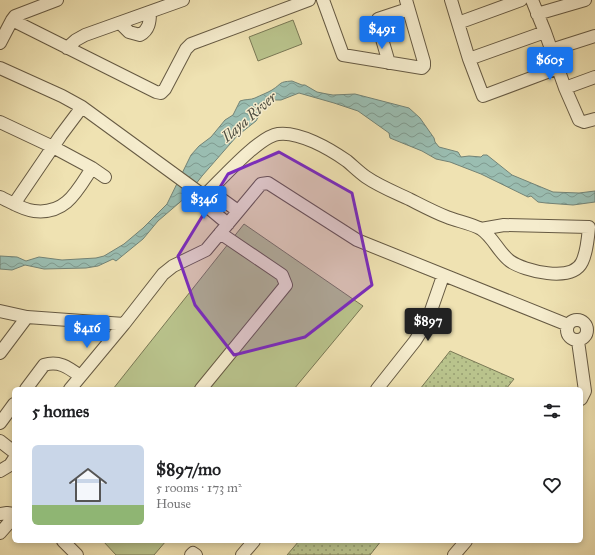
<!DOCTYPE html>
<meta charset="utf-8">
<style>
:root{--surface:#fff;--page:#f6f6f6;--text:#202124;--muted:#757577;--accent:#1a73e8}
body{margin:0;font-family:"IM FELL Great Primer",serif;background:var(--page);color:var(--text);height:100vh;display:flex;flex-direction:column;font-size:15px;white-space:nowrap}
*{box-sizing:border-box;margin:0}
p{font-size:13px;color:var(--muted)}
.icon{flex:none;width:22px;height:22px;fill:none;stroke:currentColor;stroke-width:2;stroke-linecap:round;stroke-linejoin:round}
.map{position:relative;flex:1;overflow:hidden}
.sheet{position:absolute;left:12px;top:387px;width:571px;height:156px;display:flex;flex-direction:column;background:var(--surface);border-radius:6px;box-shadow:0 2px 6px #0003}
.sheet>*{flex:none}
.price{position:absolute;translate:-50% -34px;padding:0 9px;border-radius:4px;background:var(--accent);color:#fff;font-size:13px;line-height:26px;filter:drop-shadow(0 1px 2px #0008)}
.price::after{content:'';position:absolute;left:50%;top:24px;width:12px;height:9px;margin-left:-6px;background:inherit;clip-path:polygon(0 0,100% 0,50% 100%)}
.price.current{background:#222;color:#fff}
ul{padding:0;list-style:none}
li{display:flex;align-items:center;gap:12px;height:100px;padding:0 20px}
li span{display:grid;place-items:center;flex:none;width:112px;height:80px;border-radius:6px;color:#555}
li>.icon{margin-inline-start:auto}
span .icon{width:48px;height:48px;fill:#fffc;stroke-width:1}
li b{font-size:17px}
h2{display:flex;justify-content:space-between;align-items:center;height:48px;padding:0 20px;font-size:17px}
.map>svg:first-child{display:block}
</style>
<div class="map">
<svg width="595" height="555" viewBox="0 0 595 555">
<defs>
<pattern id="park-dots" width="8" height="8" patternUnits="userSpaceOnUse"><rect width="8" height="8" fill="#b9c38c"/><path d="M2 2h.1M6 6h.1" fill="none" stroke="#979f72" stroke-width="1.8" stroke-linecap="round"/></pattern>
<pattern id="water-waves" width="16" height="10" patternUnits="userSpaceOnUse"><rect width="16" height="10" fill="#9abdb1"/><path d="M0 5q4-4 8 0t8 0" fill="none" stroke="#7f9a8f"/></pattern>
</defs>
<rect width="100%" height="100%" fill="#efe2b2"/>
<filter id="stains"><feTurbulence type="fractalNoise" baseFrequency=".005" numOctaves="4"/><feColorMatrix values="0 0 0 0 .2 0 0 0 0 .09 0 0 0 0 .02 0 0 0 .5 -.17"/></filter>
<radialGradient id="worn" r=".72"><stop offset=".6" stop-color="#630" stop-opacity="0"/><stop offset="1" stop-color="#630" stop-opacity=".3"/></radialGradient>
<path fill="#b9c38c" stroke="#797855" d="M293,20L302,44L258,61L249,37Z
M244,224L363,306L294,389H113Z
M103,541H166L154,555H116Z"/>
<path fill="url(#park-dots)" stroke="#797855" d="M450,351L514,379L506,389H420Z
M299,541H381L370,555H287Z"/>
<path fill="url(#water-waves)" stroke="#738376" d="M292,81L302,85H305L317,92L327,94L333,95L355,94L409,108L420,118L434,138L435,142L439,147L458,152L461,157L469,156L481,157L483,155H487L512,175L553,192L579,193L595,191V202L573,205L546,203L538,202L531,196L528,197L481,174L450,162L436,159L422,151L390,138L389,133L358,111L334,103L299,93L281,100H272L264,106L256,121L237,136L202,176L186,197L158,221L143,239L116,261L113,259L98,266L86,268L44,269L25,265L12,270L0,269V256L17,257L26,261L39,257L62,260L96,258L104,256L124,244L143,228L167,204L191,155L199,146L211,137L225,120L233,115L240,101C245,99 251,100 255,98C261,95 267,93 272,90C283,83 278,82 292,81Z"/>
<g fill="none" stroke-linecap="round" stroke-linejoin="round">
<g stroke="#665a43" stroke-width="14">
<path id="minor" d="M323,0L343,55L422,68L424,66V62L406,0
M451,0L469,59L483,96L558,68
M532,0L545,32L565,88L579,120L584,122L595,119
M537,14L585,0
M12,20L156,92L161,93L165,89L186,49L191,44L309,0
M120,23L129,32L140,35C149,30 150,22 150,12
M458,23L521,0
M0,43L12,20L15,16L57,0
M67,48L76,40L85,35L183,0
M551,50L595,36
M469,59L545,32
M389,63L377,22L378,19L408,9
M0,68L62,96L82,107L204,196L206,197L210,209L228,224
M565,88L595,77
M0,122L53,147L92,168C77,191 66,215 34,211C23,210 11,202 0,197
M92,168L105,177
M204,196C220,181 258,137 278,134C299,131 330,149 347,161C353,166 359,172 366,177C379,186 394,192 409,199C421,205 434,212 447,217C457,221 473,224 481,229C493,237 499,253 510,261C524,271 572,283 582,262C587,252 588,238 589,227L504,225L481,229
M206,197L220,198L238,211
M14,204L61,135L82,107
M0,311L27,317L124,324
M567 330a10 10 0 1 1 20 0a10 10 0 1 1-20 0Z
M578,341L585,391L581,399
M0,353L27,317
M26,389L44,365C59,360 69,368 80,376
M70,389L124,324L163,274L173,266L206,250L261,184L268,183L357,240L568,325
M201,389L286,285L282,275L220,233
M377,389L415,341L427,322L443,276
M0,423L14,404
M0,441L14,452
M0,471L10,465L14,459
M0,514L7,513L14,514
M0,533L14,517
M63,541L77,555
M191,555L193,553L196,555
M242,555L254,541
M454,555L466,541"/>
</g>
<use href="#minor" stroke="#f5eccd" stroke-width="12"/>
</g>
<path fill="#7b2cbf" fill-opacity="0.2" stroke="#7b2cbf" stroke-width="3" stroke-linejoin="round" d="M279,152L352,193L372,285L305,337L234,355L195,305L178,256L228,174Z"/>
<g text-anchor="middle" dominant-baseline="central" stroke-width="3" stroke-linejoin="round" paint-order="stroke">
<g font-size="15" font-style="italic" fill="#515043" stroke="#f5eccd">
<text transform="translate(249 117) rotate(-41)">Ilaya River</text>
</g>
</g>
<rect width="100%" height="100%" filter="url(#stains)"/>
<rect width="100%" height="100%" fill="url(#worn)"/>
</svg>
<b class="price" style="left:382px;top:50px">$491</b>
<b class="price" style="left:550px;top:81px">$605</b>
<b class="price" style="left:204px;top:220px">$346</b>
<b class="price current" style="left:428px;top:342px">$897</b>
<b class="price" style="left:87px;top:349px">$416</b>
<section class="sheet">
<h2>5 homes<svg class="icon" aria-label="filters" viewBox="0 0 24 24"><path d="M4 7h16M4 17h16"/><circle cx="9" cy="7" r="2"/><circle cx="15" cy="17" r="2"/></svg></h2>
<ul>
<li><span style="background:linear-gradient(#c9d6e8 75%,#8fb573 0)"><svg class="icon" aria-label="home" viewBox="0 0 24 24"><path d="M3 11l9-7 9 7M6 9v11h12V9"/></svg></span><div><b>$897/mo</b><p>5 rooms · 173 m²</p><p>House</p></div><svg class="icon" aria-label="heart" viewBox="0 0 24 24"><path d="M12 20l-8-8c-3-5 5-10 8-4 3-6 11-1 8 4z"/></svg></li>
</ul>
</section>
</div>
